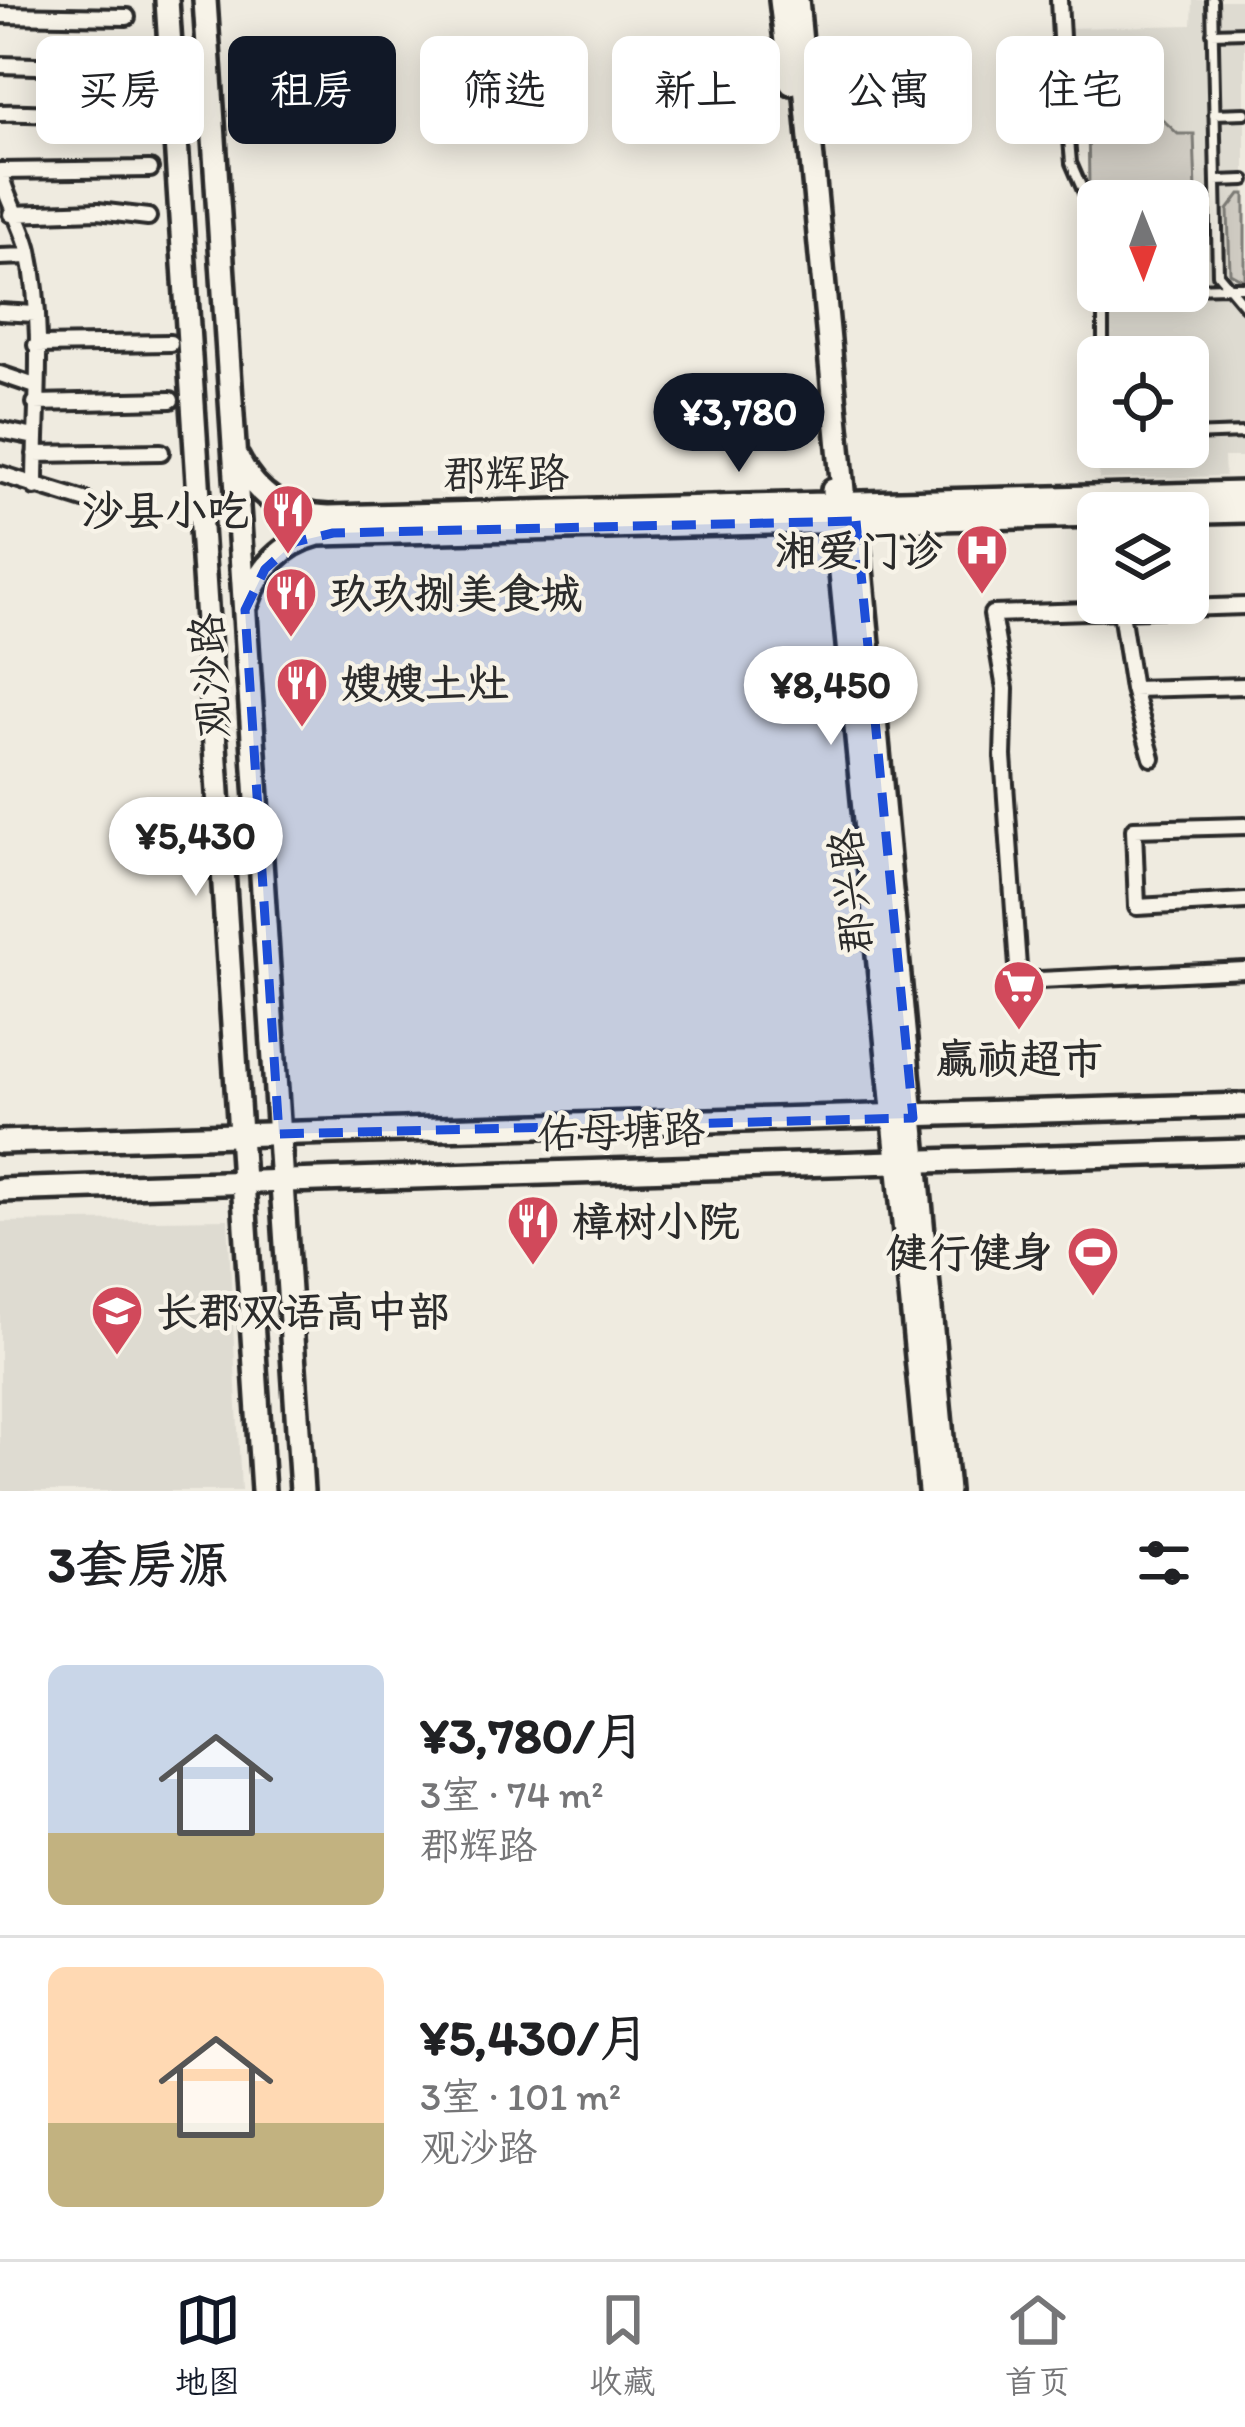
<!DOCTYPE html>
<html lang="zh">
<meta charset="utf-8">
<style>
:root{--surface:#fff;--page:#f2f2f2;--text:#202124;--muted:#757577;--line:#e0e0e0;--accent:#111827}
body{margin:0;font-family:Itim,"LXGW WenKai TC",sans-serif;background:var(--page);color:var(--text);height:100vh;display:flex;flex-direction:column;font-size:45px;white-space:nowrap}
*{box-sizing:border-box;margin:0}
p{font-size:39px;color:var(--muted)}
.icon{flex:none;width:66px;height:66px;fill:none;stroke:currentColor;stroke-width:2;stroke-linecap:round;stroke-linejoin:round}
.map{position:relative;height:1491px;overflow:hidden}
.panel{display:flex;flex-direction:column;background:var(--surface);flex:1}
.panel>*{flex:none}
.top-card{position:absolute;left:36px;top:36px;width:1173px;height:108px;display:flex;gap:24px}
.needle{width:78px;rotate:179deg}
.buttons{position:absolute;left:1077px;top:180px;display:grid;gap:24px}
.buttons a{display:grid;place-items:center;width:132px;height:132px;border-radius:18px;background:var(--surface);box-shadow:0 6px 30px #0003;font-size:60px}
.price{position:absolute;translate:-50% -102px;padding:0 27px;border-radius:42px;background:#fff;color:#222;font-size:39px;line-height:78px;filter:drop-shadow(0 3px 6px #0008)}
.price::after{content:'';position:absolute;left:50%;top:72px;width:36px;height:27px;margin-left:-18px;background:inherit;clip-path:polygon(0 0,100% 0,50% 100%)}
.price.on{background:var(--accent);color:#fff}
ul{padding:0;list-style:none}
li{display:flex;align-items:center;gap:36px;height:300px;padding:0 48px}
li+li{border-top:3px solid var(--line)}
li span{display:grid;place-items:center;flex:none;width:336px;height:240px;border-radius:18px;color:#555}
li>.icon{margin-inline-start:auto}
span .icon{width:144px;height:144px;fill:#fffc;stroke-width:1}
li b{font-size:51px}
h2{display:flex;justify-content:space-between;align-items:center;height:144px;padding:0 48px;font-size:51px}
.chip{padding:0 42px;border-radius:18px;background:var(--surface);box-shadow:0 6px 30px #0003;font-size:42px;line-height:108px}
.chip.on{background:var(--accent);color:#fff}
.dock{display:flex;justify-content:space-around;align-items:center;height:168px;border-top:3px solid var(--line);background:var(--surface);font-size:33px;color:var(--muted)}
.dock a{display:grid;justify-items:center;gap:6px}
.dock .on{color:var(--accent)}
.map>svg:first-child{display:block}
</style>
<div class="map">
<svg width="1245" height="1491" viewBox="0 0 1245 1491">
<rect width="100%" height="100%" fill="#efebe0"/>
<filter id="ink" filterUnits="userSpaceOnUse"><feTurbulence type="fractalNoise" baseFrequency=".00833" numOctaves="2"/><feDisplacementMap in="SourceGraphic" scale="24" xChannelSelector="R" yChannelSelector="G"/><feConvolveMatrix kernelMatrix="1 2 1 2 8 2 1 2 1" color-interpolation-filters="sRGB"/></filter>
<g filter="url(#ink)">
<path fill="#dedbd1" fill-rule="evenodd" d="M1193,0H1245V457H1224L1225,476L1099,479L1098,447H1188V357H1098V436L1095,227L1079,197L1089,196L1088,121L1070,120L1067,28L1192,25ZM1098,201H1188V291H1098Z
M228,1219L241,1491H0V1222Z"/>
<path fill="#cfcbc2" stroke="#7d7b76" stroke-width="3" d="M1162,119L1178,134H1194L1196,191L1186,199L1100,201L1089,186L1088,120Z
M1240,194H1245V281L1230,273L1228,210Z"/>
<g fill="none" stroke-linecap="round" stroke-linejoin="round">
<g stroke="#2b2b2b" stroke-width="16">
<path id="service" d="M1212,0L1218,274L1229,287H1245
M1212,33L1245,32
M1062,56L1071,163L1091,209H1098
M1214,114L1245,113
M1216,181L1245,180
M1188,207L1216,206
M1188,288L1229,287L1245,306
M1103,291V357
M1188,435L1245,433"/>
</g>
<g stroke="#2b2b2b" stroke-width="22">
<path id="minor" d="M1059,0L1062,56
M0,15L127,17
M0,65L143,69
M0,113C49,111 95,119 145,119
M0,171L150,169
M0,172C6,200 23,225 29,251C45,326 35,410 35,487
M11,214L98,211L148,217
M0,257L29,256
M0,312L35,314
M36,345L170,343
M0,374L35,386
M35,403L171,400
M0,430L35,437
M35,454L161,452
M0,474L84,500
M1245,606L992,614L1005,689L1003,756L1019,981L1245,970
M1121,612L1133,689
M1152,758L1133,689L1245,686
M1245,826L1134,829L1137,907L1245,901"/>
</g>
<g stroke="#2b2b2b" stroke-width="30">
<path id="secondary" d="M167,0L263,1491
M205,0L302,1491
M781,0L791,83
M797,0L844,501L856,521L860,558L947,1491
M238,459C257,497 288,516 329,517L1245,493
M833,490L930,1491
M1164,513L1245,511
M247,603C258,569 283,543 318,534L1098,515"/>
</g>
<g stroke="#2b2b2b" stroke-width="30">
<path id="primary" d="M0,1142L1245,1105
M0,1190L1245,1151"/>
</g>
<use href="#service" stroke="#f7f3e8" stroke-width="8"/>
<use href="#minor" stroke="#f7f3e8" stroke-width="14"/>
<use href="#secondary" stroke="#f7f3e8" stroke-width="21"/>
<use href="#primary" stroke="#f7f3e8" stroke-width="21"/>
</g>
</g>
<path fill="#1d4ed8" fill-opacity="0.2" stroke="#1d4ed8" stroke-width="9" stroke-dasharray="24 15" stroke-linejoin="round" d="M856,521L913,1118L279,1134L245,610L265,569L295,542L333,533Z"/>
<defs>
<g id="restaurant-pin" transform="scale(2.7)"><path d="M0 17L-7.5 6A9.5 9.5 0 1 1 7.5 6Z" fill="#d1495b" stroke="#f7f3e8"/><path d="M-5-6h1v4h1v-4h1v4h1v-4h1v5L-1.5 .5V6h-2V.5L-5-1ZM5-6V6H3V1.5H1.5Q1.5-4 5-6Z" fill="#fff"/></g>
<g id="hospital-pin" transform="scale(2.7)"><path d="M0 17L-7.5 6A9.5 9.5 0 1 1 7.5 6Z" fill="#d1495b" stroke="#f7f3e8"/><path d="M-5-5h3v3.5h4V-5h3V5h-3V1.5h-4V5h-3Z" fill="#fff"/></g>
<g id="supermarket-pin" transform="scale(2.7)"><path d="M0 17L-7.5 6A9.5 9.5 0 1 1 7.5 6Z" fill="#d1495b" stroke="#f7f3e8"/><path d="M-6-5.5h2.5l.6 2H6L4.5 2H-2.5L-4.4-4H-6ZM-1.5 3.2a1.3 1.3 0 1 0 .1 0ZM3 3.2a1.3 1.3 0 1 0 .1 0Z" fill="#fff"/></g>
<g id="stadium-pin" transform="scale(2.7)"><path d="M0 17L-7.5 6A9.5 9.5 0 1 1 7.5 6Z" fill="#d1495b" stroke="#f7f3e8"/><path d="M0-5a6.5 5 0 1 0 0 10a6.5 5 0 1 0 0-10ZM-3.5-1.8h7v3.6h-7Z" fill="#fff"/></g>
<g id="school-pin" transform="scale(2.7)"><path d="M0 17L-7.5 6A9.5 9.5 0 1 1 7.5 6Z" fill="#d1495b" stroke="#f7f3e8"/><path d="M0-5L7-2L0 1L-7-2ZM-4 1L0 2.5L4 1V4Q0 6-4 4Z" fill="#fff"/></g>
</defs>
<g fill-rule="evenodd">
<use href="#restaurant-pin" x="288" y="510"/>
<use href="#hospital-pin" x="982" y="550"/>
<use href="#restaurant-pin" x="291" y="593"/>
<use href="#restaurant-pin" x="302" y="683"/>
<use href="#supermarket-pin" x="1019" y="986"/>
<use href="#restaurant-pin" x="533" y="1221"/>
<use href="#stadium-pin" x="1093" y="1252"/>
<use href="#school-pin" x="117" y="1311"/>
</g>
<g text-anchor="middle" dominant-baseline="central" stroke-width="9" stroke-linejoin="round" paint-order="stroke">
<g font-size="42" fill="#2b2b2b" stroke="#f7f3e8">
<text transform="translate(506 474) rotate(-1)">郡辉路</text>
<text transform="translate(210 676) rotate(-94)">观沙路</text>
<text transform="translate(851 891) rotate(-96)">郡兴路</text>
<text transform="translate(621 1131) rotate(-2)">佑母塘路</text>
</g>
<g font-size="42" font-weight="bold" fill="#2b2b2b" stroke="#f7f3e8" text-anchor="start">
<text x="249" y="510" text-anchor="end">沙县小吃</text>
<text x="943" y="550" text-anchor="end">湘爱门诊</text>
<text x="330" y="593">玖玖捌美食城</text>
<text x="341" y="683">嫂嫂土灶</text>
<text x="1019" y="1058" text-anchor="middle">赢祯超市</text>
<text x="572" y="1221">樟树小院</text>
<text x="1054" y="1252" text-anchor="end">健行健身</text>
<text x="156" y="1311">长郡双语高中部</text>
</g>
</g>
</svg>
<div class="buttons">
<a><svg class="needle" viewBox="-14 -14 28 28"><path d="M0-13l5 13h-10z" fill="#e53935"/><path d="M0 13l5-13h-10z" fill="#757577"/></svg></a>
<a><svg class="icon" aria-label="locate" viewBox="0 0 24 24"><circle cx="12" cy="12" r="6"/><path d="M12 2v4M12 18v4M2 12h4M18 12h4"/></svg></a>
<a><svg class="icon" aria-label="layers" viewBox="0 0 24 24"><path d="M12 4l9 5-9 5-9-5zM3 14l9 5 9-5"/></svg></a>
</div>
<b class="price on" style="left:739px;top:475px">¥3,780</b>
<b class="price" style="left:831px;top:748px">¥8,450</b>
<b class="price" style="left:196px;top:899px">¥5,430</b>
<div class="top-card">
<a class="chip">买房</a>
<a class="chip on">租房</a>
<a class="chip">筛选</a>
<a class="chip">新上</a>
<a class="chip">公寓</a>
<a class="chip">住宅</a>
</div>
</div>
<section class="panel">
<h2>3套房源<svg class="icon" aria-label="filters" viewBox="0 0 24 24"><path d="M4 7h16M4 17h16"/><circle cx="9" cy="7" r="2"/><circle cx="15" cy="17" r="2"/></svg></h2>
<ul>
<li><span style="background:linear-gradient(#c9d6e8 70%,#c2b280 0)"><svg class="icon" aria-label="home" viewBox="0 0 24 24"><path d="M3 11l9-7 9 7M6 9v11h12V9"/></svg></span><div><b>¥3,780/月</b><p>3室 · 74 m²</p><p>郡辉路</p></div></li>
<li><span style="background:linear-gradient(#ffd9b3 65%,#c2b280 0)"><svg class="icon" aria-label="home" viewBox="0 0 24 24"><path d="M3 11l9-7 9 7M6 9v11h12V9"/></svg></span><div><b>¥5,430/月</b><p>3室 · 101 m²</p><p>观沙路</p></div></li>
</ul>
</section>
<nav class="dock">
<a class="on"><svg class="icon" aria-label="map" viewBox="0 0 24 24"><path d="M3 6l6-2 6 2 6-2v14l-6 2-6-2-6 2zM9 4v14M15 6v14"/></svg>地图</a>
<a><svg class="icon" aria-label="saved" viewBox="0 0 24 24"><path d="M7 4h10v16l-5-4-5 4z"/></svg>收藏</a>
<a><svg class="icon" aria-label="home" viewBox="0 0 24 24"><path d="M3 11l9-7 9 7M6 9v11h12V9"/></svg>首页</a>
</nav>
